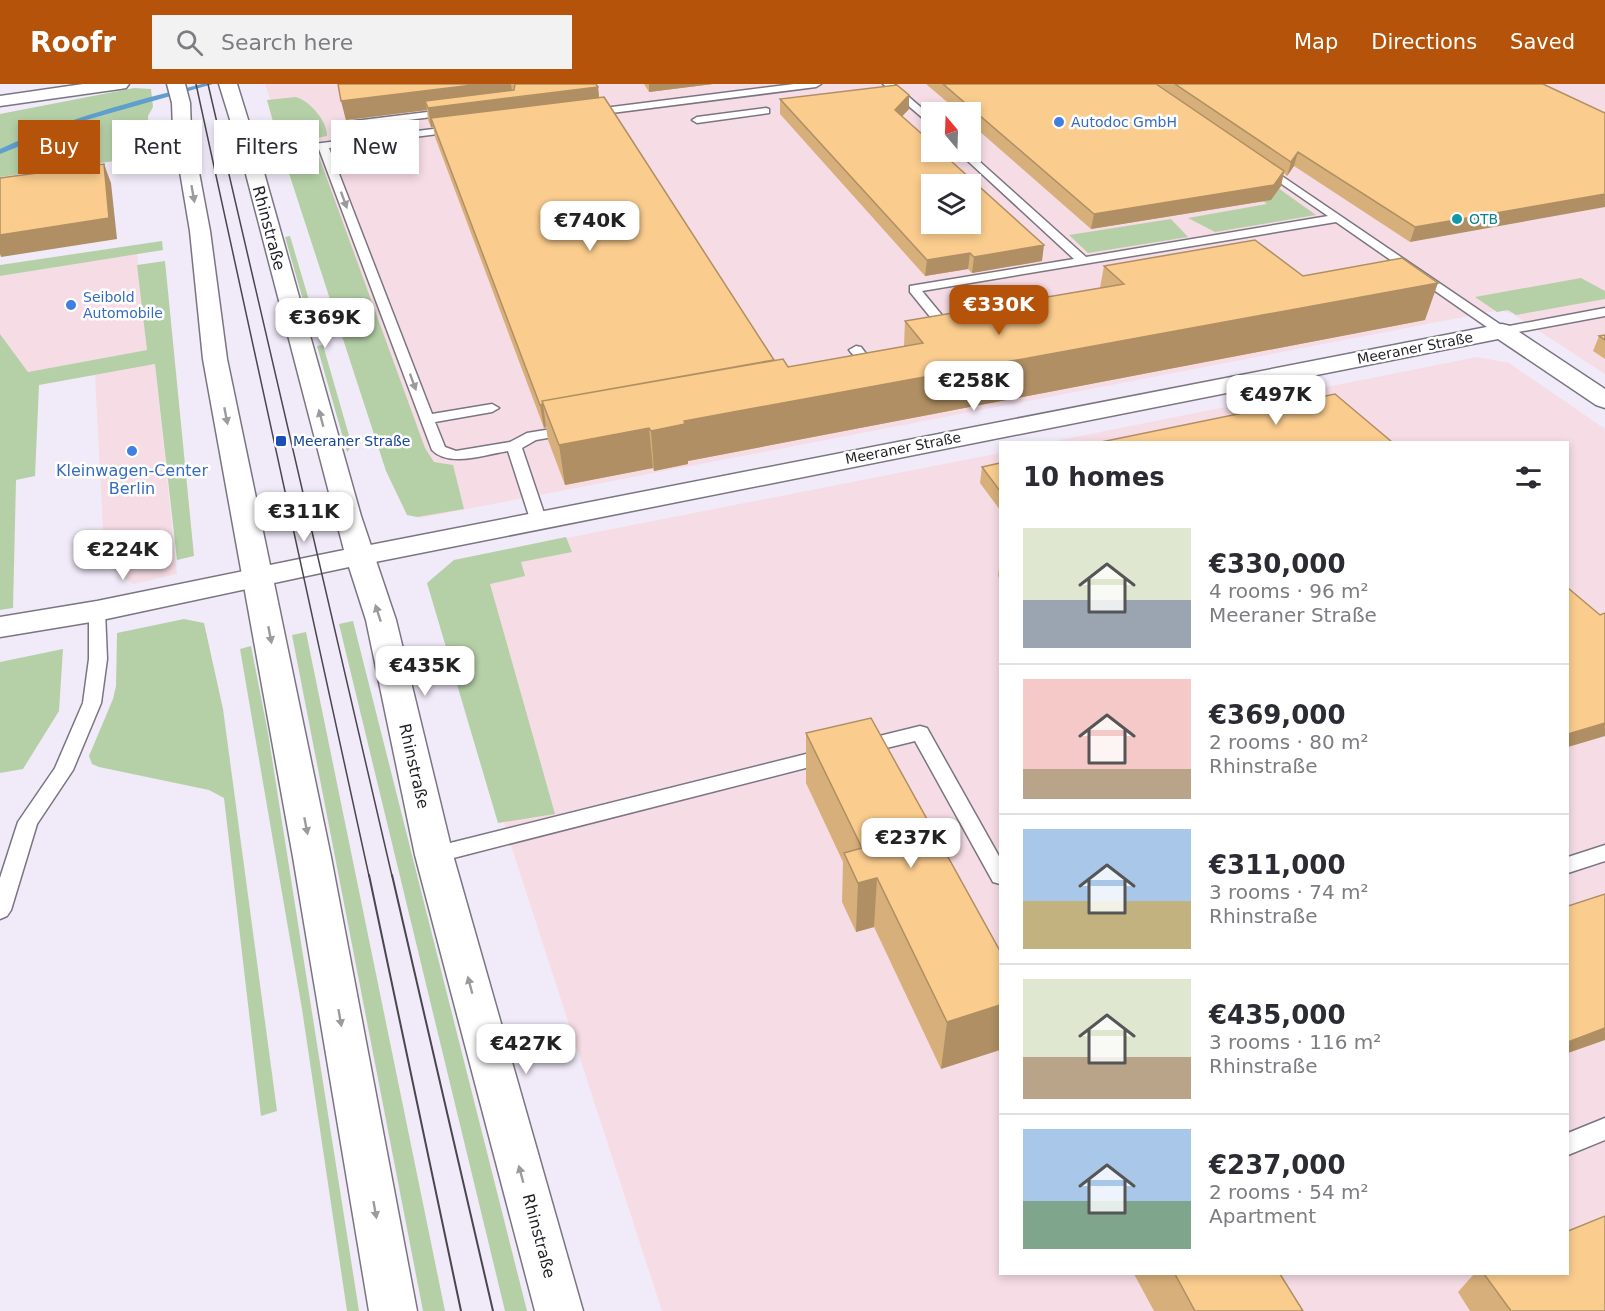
<!DOCTYPE html>
<meta charset="utf-8">
<style>
:root{--surface:#fff;--page:#f2f2f3;--text:#2b2b33;--muted:#7c7c81;--line:#e1e1e2;--accent:#b45309}
body{margin:0;font-family:"DejaVu Sans",sans-serif;background:var(--page);color:var(--text);height:100vh;display:flex;flex-direction:column;font-size:22px;white-space:nowrap}
*{box-sizing:border-box;margin:0}
p{font-size:20px;color:var(--muted)}
.icon{flex:none;width:33px;height:33px;fill:none;stroke:currentColor;stroke-width:2;stroke-linecap:round;stroke-linejoin:round}
.map{position:relative;flex:1;overflow:hidden}
.sheet{position:absolute;left:999px;top:357px;width:570px;height:834px;display:flex;flex-direction:column;background:var(--surface);border-radius:0px;box-shadow:0 3px 9px #0003}
.sheet>*{flex:none}
.banner{position:absolute;left:18px;top:36px;width:570px;height:54px;display:flex;gap:12px}
.needle{width:39px;rotate:341deg}
.controls{position:absolute;left:921px;top:18px;display:grid;gap:12px}
.controls a{display:grid;place-items:center;width:60px;height:60px;border-radius:0px;background:var(--surface);box-shadow:0 3px 9px #0003;font-size:30px}
.price{position:absolute;translate:-50% -51px;padding:0 14px;border-radius:12px;background:#fff;color:#222;font-size:20px;line-height:39px;filter:drop-shadow(0 2px 3px #0008)}
.price::after{content:'';position:absolute;left:50%;top:36px;width:18px;height:14px;margin-left:-9px;background:inherit;clip-path:polygon(0 0,100% 0,50% 100%)}
.price.current{background:var(--accent);color:#fff}
ul{padding:0;list-style:none}
li{display:flex;align-items:center;gap:18px;height:150px;padding:0 24px}
li+li{border-top:2px solid var(--line)}
li span{display:grid;place-items:center;flex:none;width:168px;height:120px;border-radius:0px;color:#555}
li>.icon{margin-inline-start:auto}
span .icon{width:72px;height:72px;fill:#fffc;stroke-width:1}
li b{font-size:26px}
h2{display:flex;justify-content:space-between;align-items:center;height:72px;padding:0 24px;font-size:26px}
.pill{padding:0 21px;border-radius:0px;background:var(--surface);box-shadow:0 3px 9px #0003;font-size:21px;line-height:54px}
.pill.current{background:var(--accent);color:#fff}
header{display:flex;align-items:center;gap:36px;box-sizing:border-box;height:84px;padding:0 30px;background:var(--accent);color:#fff}
header strong{font-size:28px}
nav{display:flex;gap:33px;margin-inline-start:auto;font-size:21px}
.search{width:420px;height:54px;background:var(--page);display:flex;align-items:center;gap:15px;box-sizing:border-box;padding:0 21px;border-radius:0px;color:var(--muted);font-size:22px}
.map>svg:first-child{display:block}
</style>
<header>
<strong>Roofr</strong>
<div class="search"><svg class="icon" aria-label="search" viewBox="0 0 24 24"><circle cx="10" cy="10" r="6"/><path d="M15 15l6 6"/></svg>Search here</div>
<nav><a>Map</a><a>Directions</a><a>Saved</a></nav>
</header>
<div class="map">
<svg width="1605" height="1227" viewBox="0 0 1605 1227">
<rect width="100%" height="100%" fill="#f1eaf9"/>
<path fill="#f6dce4" fill-rule="evenodd" d="M265,0H1605V290L1513,230L1500,226L420,434L415,432ZM932,28H970V68H932ZM932,100H970V140H932Z
M137,170L147,266L28,288L0,250V192Z
M1477,273L1509,279L1605,345V1227H662L509,755L430,497L454,476L1000,369V1190H1568V358H1050Z
M155,280L177,490L133,500L105,480L95,291Z"/>
<path fill="#b5d0a7" d="M134,4L151,5L153,23L148,32L150,72L0,93V30Z
M296,13C310,17 328,38 327,52L291,59L278,56L267,16Z
M1226,67L1316,131L1215,148L1188,134L1267,120L1200,71Z
M309,68L318,70L425,364L434,378L453,381L464,425L417,433L407,431L386,387L283,71Z
M1171,135L1188,153L1088,169L1069,151Z
M290,152L319,250L313,251L285,153Z
M162,157L163,166L0,192V181Z
M165,177L194,472L177,476L155,280L39,301L35,392L16,396L13,524L0,526V250L28,288L147,266L137,181Z
M1581,194L1605,207V215L1516,231L1508,226L1497,228L1475,213Z
M323,261L352,362L347,368L317,262Z
M566,453L572,468L521,478L525,492L490,500L555,730L498,739L427,499L454,476Z
M184,535L204,539L223,625L277,1027L261,1032L224,714L209,706L99,683L92,680L89,672L113,615L116,602L117,549Z
M353,537L527,1227H505L339,540Z
M306,548L445,1227H423L292,551Z
M251,562L268,649L359,1227H347L302,925L240,565Z
M63,565L59,627L23,685L0,689V578Z"/>
<g fill="none" stroke-linecap="round" stroke-linejoin="round">
<path fill="#5f9fcd" fill-rule="evenodd" d="M202,0H213L79,38L0,70V65C65,35 133,17 202,0Z"/>
<g stroke="#7b7582" stroke-width="3">
<path id="service" d="M794,0H821L816,3L588,32L583,29L588,26Z
M883,0H894L932,33V42Z
M766,24L769,25V29L697,39L692,36L697,33Z
M452,25L457,28L455,30L338,45L333,42L338,39Z
M457,42L462,45L461,47L329,64L432,330L492,320L499,324L492,328L435,338L445,363L456,367L510,358L527,349L570,342L577,346L570,350L536,356L522,364L546,435L538,440L530,435L508,367C487,370 449,384 432,366L319,65L250,74L245,71L250,68Z
M958,68H969L1086,173L1328,132L1260,85L1259,83L1264,80L1504,243L1605,224V232L1502,251L1497,250L1336,138L922,207L955,247L949,251L944,250L910,208V202L1074,175Z
M856,262L861,263L874,280L863,291L858,292L851,288L860,279L849,266Z
M97,522L103,523L105,527L107,575L101,619L73,686L37,740L11,826L7,832L0,835V794L18,738L55,684L83,619L89,575V527L91,523Z
M920,642L927,644L1000,774V800L993,798L915,657L862,670L855,668L853,663L855,658Z
M830,664L837,666L839,671L837,676L434,779L427,777L424,771L427,765L434,763Z
M1605,761V777L1568,789V773Z
M1605,1034V1056L1568,1071V1049Z"/>
</g>
<g stroke="#7b7582" stroke-width="3">
<path id="minor" d="M83,0H129L126,4L120,5L0,22V12Z
M1502,240L1510,242L1605,305V324L1596,321L1498,255L360,481L350,478L345,472L350,466L360,463Z
M259,484L270,486L274,493L270,500L97,537L0,553V533L97,517Z"/>
</g>
<g stroke="#7b7582" stroke-width="3">
<path id="secondary" d="M167,0H185L190,19L191,46L210,147L227,275L270,481L344,466L241,71L219,0H237L259,71L361,432L396,536L453,771L583,1227H535L415,771L366,536L349,483L274,499L331,773L417,1227H369L293,773L203,275L190,147L173,46L172,19Z"/>
</g>
<use href="#service" fill="#fff" fill-rule="evenodd"/>
<use href="#minor" fill="#fff" fill-rule="evenodd"/>
<use href="#secondary" fill="#fff" fill-rule="evenodd"/>
<path stroke="#49464d" stroke-width="1.5" d="M196,0L369,792
M208,0L392,792"/>
<path stroke="#49464d" stroke-width="2" d="M369,791L461,1227
M392,791L493,1227"/>
</g>
<path fill="#d7af7a" d="M338,0H596L598,3L599,13L774,276L788,283L904,262L905,237L1100,204L1104,182L1303,192L1425,236L688,377V380L654,387L653,384L565,401L548,356L546,343L544,344L435,53L433,43H431L428,36L427,26L346,36Z
M644,0H713L649,8Z
M926,0H1543L1410,158L1294,82L1287,92L1284,89L1281,102L1271,116L1091,145L970,39V28H959Z
M909,11V25L902,32L1042,177L972,189L968,185L925,192L780,30V15Z
M1605,251V275L1593,267L1599,252Z
M1000,379V426L980,399L982,383Z
M1000,475V496L998,492L1000,476Z
M806,649L1000,867L941,985L874,843L856,848L842,818L843,778L806,699Z
M1134,1190H1280L1303,1227H1154Z
M1474,1190H1568L1605,1227H1470L1458,1208Z"/>
<path fill="#af8f63" d="M481,0H511L513,14L598,3L600,22L431,34L433,43H431L428,24L425,17L427,26L346,36L341,17Z
M649,0H713L649,8Z
M909,11V25L894,41L895,26Z
M1298,68L1294,82L1287,92L1291,78Z
M104,80L111,99L117,155L1,173L0,170V151Z
M1284,87L1281,102L1271,116L1091,145L1094,130Z
M1605,110V123L1410,158L1415,143Z
M1044,161L1042,177L972,189L974,173Z
M970,169L968,185L925,192L927,176Z
M1438,199L1425,236L688,377V380L654,387L651,347L684,337Z
M543,320L546,343L544,344L540,321Z
M649,344L653,384L565,401L559,361Z
M1605,639V652L1568,663V650Z
M877,794L874,843L856,848L858,799Z
M1000,921V966L941,985L947,938Z
M1605,944V956L1568,969V958Z"/>
<path fill="#facc8e" stroke="#af8f63" stroke-width="1.5" fill-rule="evenodd" d="M338,0H481L341,17Z
M515,0H596L598,3L428,24L425,17L514,6Z
M943,0H1156L1284,87L1274,101L1094,130Z
M1175,0H1543L1605,29V110L1415,143L1298,68L1291,78Z
M897,1L909,11L895,26L932,59V68H941L1044,161L974,173L970,169L927,176L780,15ZM932,100H970V140H932Z
M604,13L774,276L542,317L543,320L540,321L431,34Z
M104,80L109,134L0,151V94Z
M1255,156L1303,192L1402,174L1438,199L684,337L685,340L651,347L649,344L559,361L542,317L783,275L788,283L923,259L905,237L1124,200L1104,182Z
M1605,251V256L1599,252Z
M1335,310L1392,358H1101Z
M1000,379V407L982,383Z
M1568,504L1600,531L1605,529V639L1568,650Z
M871,634L1000,867V921L947,938L877,794L858,799L844,769L862,764L806,649Z
M1605,810V944L1568,958V822Z
M1605,1132V1227H1511L1484,1190H1568V1147Z
M1175,1190H1280L1303,1227H1195Z"/>
<defs><path id="oneway-solid" d="M-6-.8H1V-3.2L6.5 0L1 3.2V.8H-6Z" transform="scale(1.5)"/></defs>
<g fill="#9b9a9c">
<use href="#oneway-solid" transform="translate(193 110) rotate(80)"/>
<use href="#oneway-solid" transform="translate(344 116) rotate(70)"/>
<use href="#oneway-solid" transform="translate(413 298) rotate(70)"/>
<use href="#oneway-solid" transform="translate(226 332) rotate(79)"/>
<use href="#oneway-solid" transform="translate(321 334) rotate(-105)"/>
<use href="#oneway-solid" transform="translate(378 529) rotate(-108)"/>
<use href="#oneway-solid" transform="translate(270 551) rotate(79)"/>
<use href="#oneway-solid" transform="translate(306 742) rotate(79)"/>
<use href="#oneway-solid" transform="translate(470 901) rotate(-105)"/>
<use href="#oneway-solid" transform="translate(340 934) rotate(80)"/>
<use href="#oneway-solid" transform="translate(521 1090) rotate(-105)"/>
<use href="#oneway-solid" transform="translate(375 1126) rotate(80)"/>
</g>
<g fill="#3f7fe0" stroke="#fff" stroke-width="2">
<circle cx="1059" cy="38" r="6"/>
<circle cx="71" cy="221" r="6"/>
<circle cx="132" cy="367" r="6"/>
</g>
<circle fill="#0f9aa8" stroke="#fff" stroke-width="2" cx="1457" cy="135" r="6"/>
<rect fill="#1a4fb4" stroke="#fff" stroke-width="2" x="275" y="351" width="12" height="12" rx="3"/>
<g text-anchor="middle" dominant-baseline="central" stroke-width="5" stroke-linejoin="round" paint-order="stroke">
<g font-size="14" fill="#366cbe" stroke="#fff" text-anchor="start">
<text x="1071" y="38">Autodoc GmbH</text>
<text x="83" y="213">Seibold<tspan x="83" dy="16">Automobile</tspan></text>
</g>
<g font-size="14" fill="#0d838f" stroke="#fff" text-anchor="start">
<text x="1469" y="135">OTB</text>
</g>
<g font-size="14" fill="#201e23" stroke="#fff">
<text transform="translate(1415 264) rotate(-11)">Meeraner Straße</text>
<text transform="translate(903 364) rotate(-11)">Meeraner Straße</text>
</g>
<g font-size="14" fill="#164399" stroke="#fff" text-anchor="start">
<text x="293" y="357">Meeraner Straße</text>
</g>
<g font-size="16" fill="#201e23" stroke="#fff">
<text transform="translate(269 144) rotate(75)">Rhinstraße</text>
<text transform="translate(414 682) rotate(77)">Rhinstraße</text>
<text transform="translate(539 1152) rotate(75)">Rhinstraße</text>
</g>
<g font-size="16" fill="#366cbe" stroke="#fff">
<text x="132" y="386">Kleinwagen-Center<tspan x="132" dy="18">Berlin</tspan></text>
</g>
</g>
</svg>
<div class="controls">
<a><svg class="needle" viewBox="-14 -14 28 28"><path d="M0-13l5 13h-10z" fill="#e53935"/><path d="M0 13l5-13h-10z" fill="#7c7c81"/></svg></a>
<a><svg class="icon" aria-label="layers" viewBox="0 0 24 24"><path d="M12 4l9 5-9 5-9-5zM3 14l9 5 9-5"/></svg></a>
</div>
<b class="price" style="left:590px;top:168px">€740K</b>
<b class="price current" style="left:999px;top:252px">€330K</b>
<b class="price" style="left:325px;top:265px">€369K</b>
<b class="price" style="left:974px;top:328px">€258K</b>
<b class="price" style="left:1276px;top:342px">€497K</b>
<b class="price" style="left:304px;top:459px">€311K</b>
<b class="price" style="left:123px;top:497px">€224K</b>
<b class="price" style="left:425px;top:613px">€435K</b>
<b class="price" style="left:911px;top:785px">€237K</b>
<b class="price" style="left:526px;top:991px">€427K</b>
<div class="banner">
<a class="pill current">Buy</a>
<a class="pill">Rent</a>
<a class="pill">Filters</a>
<a class="pill">New</a>
</div>
<section class="sheet">
<h2>10 homes<svg class="icon" aria-label="filters" viewBox="0 0 24 24"><path d="M4 7h16M4 17h16"/><circle cx="9" cy="7" r="2"/><circle cx="15" cy="17" r="2"/></svg></h2>
<ul>
<li><span style="background:linear-gradient(#dfe7d0 60%,#9aa5b1 0)"><svg class="icon" aria-label="home" viewBox="0 0 24 24"><path d="M3 11l9-7 9 7M6 9v11h12V9"/></svg></span><div><b>€330,000</b><p>4 rooms · 96 m²</p><p>Meeraner Straße</p></div></li>
<li><span style="background:linear-gradient(#f6c9c9 75%,#b9a48a 0)"><svg class="icon" aria-label="home" viewBox="0 0 24 24"><path d="M3 11l9-7 9 7M6 9v11h12V9"/></svg></span><div><b>€369,000</b><p>2 rooms · 80 m²</p><p>Rhinstraße</p></div></li>
<li><span style="background:linear-gradient(#a9c7e8 60%,#c2b280 0)"><svg class="icon" aria-label="home" viewBox="0 0 24 24"><path d="M3 11l9-7 9 7M6 9v11h12V9"/></svg></span><div><b>€311,000</b><p>3 rooms · 74 m²</p><p>Rhinstraße</p></div></li>
<li><span style="background:linear-gradient(#dfe7d0 65%,#b9a48a 0)"><svg class="icon" aria-label="home" viewBox="0 0 24 24"><path d="M3 11l9-7 9 7M6 9v11h12V9"/></svg></span><div><b>€435,000</b><p>3 rooms · 116 m²</p><p>Rhinstraße</p></div></li>
<li><span style="background:linear-gradient(#a9c7e8 60%,#7fa58c 0)"><svg class="icon" aria-label="home" viewBox="0 0 24 24"><path d="M3 11l9-7 9 7M6 9v11h12V9"/></svg></span><div><b>€237,000</b><p>2 rooms · 54 m²</p><p>Apartment</p></div></li>
</ul>
</section>
</div>
